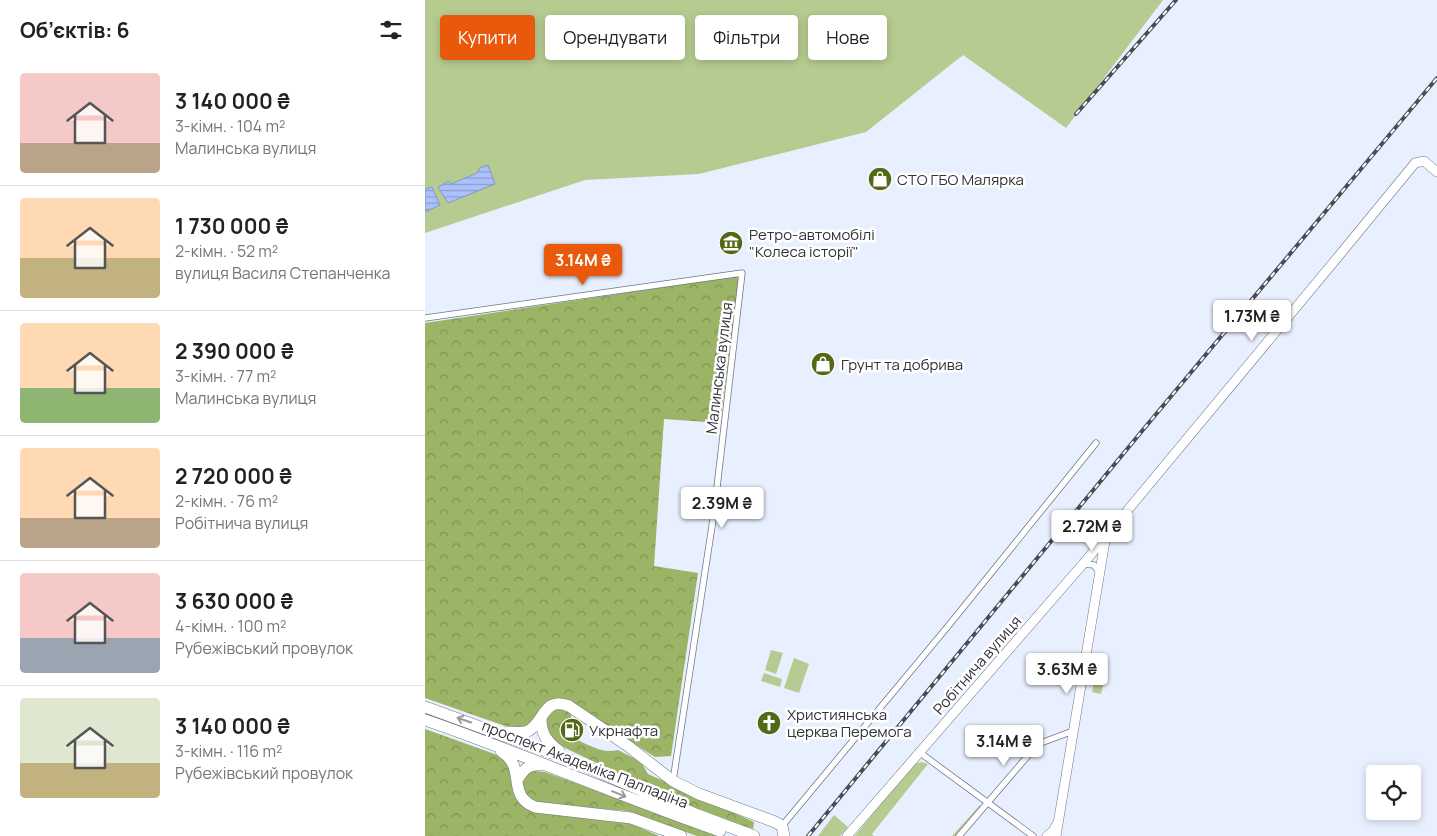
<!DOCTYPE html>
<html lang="uk">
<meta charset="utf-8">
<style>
:root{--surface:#fff;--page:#f6f6f6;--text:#222;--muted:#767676;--line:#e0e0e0;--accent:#ea580c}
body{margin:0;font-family:Manrope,sans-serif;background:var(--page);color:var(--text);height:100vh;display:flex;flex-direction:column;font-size:19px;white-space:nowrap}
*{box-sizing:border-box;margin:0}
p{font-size:16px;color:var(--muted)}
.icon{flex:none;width:28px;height:28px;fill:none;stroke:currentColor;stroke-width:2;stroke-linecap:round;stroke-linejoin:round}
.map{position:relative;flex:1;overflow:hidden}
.details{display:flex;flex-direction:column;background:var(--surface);width:425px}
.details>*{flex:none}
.top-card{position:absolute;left:15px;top:15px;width:475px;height:45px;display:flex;gap:10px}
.tools{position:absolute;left:941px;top:765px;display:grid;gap:10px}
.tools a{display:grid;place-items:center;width:55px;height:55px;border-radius:5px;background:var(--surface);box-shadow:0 2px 8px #0003;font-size:25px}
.price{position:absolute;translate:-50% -42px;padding:0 11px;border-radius:5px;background:#fff;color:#222;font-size:16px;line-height:32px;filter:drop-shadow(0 1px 2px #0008)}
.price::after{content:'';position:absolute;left:50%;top:30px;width:15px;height:11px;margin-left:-8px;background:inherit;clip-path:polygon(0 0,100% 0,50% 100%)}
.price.current{background:var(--accent);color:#fff}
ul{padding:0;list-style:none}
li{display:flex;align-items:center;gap:15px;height:125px;padding:0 20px}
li+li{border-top:1px solid var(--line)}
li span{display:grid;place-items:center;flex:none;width:140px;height:100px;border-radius:5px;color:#555}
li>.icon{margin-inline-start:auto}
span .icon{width:60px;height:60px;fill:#fffc;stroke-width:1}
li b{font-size:21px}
h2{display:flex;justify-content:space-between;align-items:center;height:60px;padding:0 20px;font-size:21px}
.pill{padding:0 18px;border-radius:5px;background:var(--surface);box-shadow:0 2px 8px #0003;font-size:18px;line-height:45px}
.pill.current{background:var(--accent);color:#fff}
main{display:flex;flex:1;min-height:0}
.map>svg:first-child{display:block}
</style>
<main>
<section class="details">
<h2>Об’єктів: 6<svg class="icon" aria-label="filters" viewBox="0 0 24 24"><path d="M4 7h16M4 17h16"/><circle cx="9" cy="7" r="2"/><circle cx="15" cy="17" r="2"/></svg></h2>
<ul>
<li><span style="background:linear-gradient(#f6c9c9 70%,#b9a48a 0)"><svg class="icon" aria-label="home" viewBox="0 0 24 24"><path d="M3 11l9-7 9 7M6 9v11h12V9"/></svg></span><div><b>3 140 000 ₴</b><p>3-кімн. · 104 m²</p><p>Малинська вулиця</p></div></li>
<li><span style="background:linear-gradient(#ffd9b3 60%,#c2b280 0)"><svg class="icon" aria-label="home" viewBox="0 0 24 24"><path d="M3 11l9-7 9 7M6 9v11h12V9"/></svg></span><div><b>1 730 000 ₴</b><p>2-кімн. · 52 m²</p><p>вулиця Василя Степанченка</p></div></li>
<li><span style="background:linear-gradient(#ffd9b3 65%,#8fb573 0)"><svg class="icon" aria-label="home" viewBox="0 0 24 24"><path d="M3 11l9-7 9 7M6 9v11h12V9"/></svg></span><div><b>2 390 000 ₴</b><p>3-кімн. · 77 m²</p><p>Малинська вулиця</p></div></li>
<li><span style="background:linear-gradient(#ffd9b3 70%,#b9a48a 0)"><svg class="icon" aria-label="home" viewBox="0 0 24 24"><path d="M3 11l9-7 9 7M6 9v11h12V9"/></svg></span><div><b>2 720 000 ₴</b><p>2-кімн. · 76 m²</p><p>Робітнича вулиця</p></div></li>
<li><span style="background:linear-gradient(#f6c9c9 65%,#9aa5b1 0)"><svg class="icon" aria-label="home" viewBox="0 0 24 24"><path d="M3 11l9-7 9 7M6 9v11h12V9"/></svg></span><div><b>3 630 000 ₴</b><p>4-кімн. · 100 m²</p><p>Рубежівський провулок</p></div></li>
<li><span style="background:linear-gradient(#dfe7d0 65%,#c2b280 0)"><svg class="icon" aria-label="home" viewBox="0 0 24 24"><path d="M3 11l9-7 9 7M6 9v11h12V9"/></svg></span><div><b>3 140 000 ₴</b><p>3-кімн. · 116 m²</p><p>Рубежівський провулок</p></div></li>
</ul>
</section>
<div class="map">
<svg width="1012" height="836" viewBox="0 0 1012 836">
<defs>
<pattern id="forest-crowns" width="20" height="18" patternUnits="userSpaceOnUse" patternTransform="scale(1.25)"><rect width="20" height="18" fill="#9bb465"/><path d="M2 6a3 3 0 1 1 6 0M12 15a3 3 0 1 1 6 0" fill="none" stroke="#7f9354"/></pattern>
<pattern id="park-tufts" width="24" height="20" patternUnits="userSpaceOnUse" patternTransform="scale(1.25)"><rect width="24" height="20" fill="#b6cb90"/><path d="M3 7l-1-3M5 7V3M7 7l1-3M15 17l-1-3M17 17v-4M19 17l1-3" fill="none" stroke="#95a577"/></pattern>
<pattern id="water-rules" width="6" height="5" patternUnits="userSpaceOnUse" patternTransform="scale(1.25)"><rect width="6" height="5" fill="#abc1fc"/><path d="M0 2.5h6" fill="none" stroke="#8c9dcd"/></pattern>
</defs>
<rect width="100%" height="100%" fill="#e8effe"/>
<path fill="#b6cb90" d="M0,0H738L641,128L538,55L441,132L274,174L160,180L0,233Z
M346,650L358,653L351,674L340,670Z
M369,658L384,664L374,693L359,688Z
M339,673L357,679L355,687L336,681Z
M497,762L503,764L447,834L449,836H430L488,764Z
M555,805L556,807L532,836H527Z
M409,815L423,827L415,836H393Z"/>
<path fill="url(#forest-crowns)" d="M312,276L314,282L295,423L239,419L229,566L273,573L246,756L230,757L146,703L136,700L101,727L94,729L83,727L0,698V323Z
M129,707L145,712L147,719L142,721L143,735C158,742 177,755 193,750L216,762L223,774L329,822L328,829C261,807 199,776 136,746C121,734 114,722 129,707Z
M0,729L78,757L84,761C88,782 85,801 106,811L200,821L234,836H0Z
M110,771L120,772L295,836H272L202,811L111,803L100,798L96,781L100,773Z"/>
<path fill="url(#park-tufts)" d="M669,681L679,682L676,694L667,692Z"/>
<path fill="url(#water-rules)" stroke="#8696c2" d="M63,165L70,184L23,203L13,187L24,181L26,184L52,173L55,168Z
M7,187L15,205L0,212V189Z"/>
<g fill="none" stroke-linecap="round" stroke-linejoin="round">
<g stroke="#707683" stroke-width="7">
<path id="street" d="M0,318L317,273L289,513L248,781
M658,564L669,565L675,573
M494,752L608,836
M357,826L524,625L671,443
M534,836L613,744L648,731"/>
</g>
<g stroke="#707683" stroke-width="10">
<path id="secondary" d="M422,836L658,564L917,252L990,163L999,161L1012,172
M622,836L628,831L632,824
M631,836L681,535"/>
</g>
<g stroke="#707683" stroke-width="12">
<path id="highway" d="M0,707L146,760L273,815L329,836
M116,718C116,734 122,742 134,751
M0,720C99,754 196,797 295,831
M83,732C90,732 97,734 103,731C120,722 118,696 144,706L203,746L248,781L274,794L350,822L357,826L359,836
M76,751C103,768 80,795 110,807L206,818L256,836
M92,780C100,768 103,764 119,765"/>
</g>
<use href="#street" stroke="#fff" stroke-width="5.5"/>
<use href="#secondary" stroke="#fff" stroke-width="9"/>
<use href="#highway" stroke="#fff" stroke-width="11"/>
<g stroke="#4a4c54" stroke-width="4">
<path id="rail" d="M651,114L751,0
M383,836L717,431L1012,78"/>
</g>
<use href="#rail" stroke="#fff" stroke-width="2" stroke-dasharray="5.5" stroke-linecap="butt"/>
</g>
<defs><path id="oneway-shaft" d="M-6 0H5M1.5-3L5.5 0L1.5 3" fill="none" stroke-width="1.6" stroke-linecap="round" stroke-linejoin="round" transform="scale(1.25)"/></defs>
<g stroke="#98999c">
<use href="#oneway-shaft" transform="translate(39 720) rotate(-161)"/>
<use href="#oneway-shaft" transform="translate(194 794) rotate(22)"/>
</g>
<defs>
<g id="shop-disc" transform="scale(1.25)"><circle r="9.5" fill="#536917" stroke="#fff"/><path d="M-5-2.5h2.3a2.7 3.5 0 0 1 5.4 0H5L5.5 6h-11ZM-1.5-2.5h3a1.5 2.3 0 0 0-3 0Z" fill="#fff"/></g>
<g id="museum-disc" transform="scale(1.25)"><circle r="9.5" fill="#536917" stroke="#fff"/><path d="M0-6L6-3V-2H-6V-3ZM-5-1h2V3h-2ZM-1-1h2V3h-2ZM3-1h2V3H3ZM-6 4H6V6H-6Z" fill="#fff"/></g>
<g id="church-disc" transform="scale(1.25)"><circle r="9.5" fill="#536917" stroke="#fff"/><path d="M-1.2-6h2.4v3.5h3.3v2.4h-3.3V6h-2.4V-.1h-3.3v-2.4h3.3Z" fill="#fff"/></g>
<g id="fuel-disc" transform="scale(1.25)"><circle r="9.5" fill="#536917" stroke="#fff"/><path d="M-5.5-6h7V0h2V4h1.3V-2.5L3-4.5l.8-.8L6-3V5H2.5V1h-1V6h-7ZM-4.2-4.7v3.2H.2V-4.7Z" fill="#fff"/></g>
</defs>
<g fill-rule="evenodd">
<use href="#shop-disc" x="455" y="179"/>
<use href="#museum-disc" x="306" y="243"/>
<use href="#shop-disc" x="398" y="364"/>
<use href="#church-disc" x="344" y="723"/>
<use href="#fuel-disc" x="147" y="730"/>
</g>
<g text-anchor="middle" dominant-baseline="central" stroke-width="5" stroke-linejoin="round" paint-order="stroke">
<g font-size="15" fill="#313339" stroke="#fff" text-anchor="start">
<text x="472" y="179">СТО ГБО Малярка</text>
<text x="324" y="234">Ретро-автомобілі<tspan x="324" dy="17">"Колеса історії"</tspan></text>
<text x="416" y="364">Грунт та добрива</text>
<text x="362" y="714">Християнська<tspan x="362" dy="17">церква Перемога</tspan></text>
<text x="164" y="730">Укрнафта</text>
</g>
<g font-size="15" fill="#313339" stroke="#fff">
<text transform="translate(294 368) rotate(-83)">Малинська вулиця</text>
<text transform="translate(552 665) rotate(-49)">Робітнича вулиця</text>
<text transform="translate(160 764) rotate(21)">проспект Академіка Палладіна</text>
</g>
</g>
</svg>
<div class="tools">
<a><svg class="icon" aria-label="locate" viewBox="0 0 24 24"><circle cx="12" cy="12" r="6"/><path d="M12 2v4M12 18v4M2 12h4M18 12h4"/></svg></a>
</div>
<b class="price current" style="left:158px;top:286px">3.14M ₴</b>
<b class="price" style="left:827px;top:342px">1.73M ₴</b>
<b class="price" style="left:297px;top:529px">2.39M ₴</b>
<b class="price" style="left:667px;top:552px">2.72M ₴</b>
<b class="price" style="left:642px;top:695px">3.63M ₴</b>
<b class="price" style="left:579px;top:767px">3.14M ₴</b>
<div class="top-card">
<a class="pill current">Купити</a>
<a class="pill">Орендувати</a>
<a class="pill">Фільтри</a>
<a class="pill">Нове</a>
</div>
</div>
</main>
